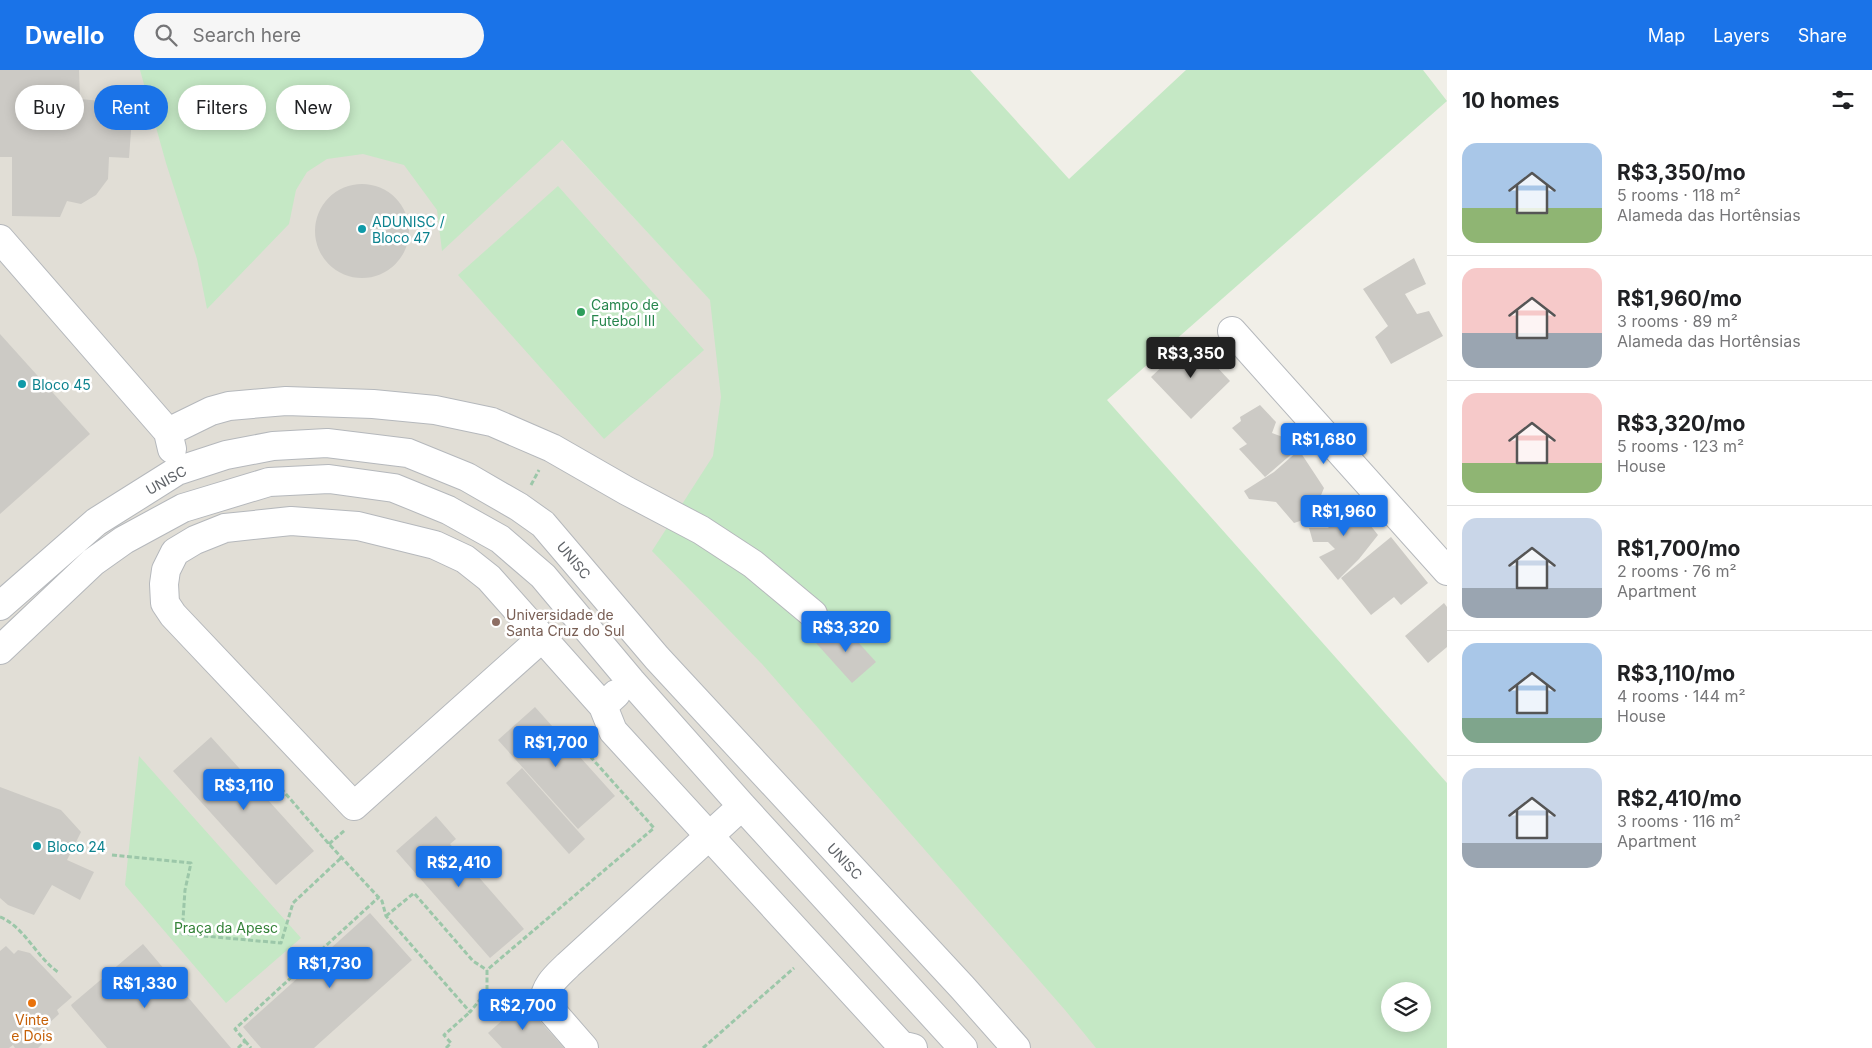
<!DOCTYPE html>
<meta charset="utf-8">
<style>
:root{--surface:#fff;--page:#f6f6f6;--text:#202124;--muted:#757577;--line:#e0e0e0;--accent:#1a73e8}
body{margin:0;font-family:Inter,sans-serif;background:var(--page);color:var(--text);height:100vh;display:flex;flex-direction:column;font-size:19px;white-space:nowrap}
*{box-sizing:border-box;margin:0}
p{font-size:16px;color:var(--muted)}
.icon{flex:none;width:28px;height:28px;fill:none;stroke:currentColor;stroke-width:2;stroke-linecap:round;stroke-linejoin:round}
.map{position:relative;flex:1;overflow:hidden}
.side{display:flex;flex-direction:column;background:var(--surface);width:425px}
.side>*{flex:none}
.banner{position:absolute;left:15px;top:15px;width:475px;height:45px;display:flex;gap:10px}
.fabs{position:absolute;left:1381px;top:912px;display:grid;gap:10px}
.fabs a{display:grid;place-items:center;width:50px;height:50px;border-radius:50%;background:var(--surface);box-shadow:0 2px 12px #0003;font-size:25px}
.price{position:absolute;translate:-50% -42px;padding:0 11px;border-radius:5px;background:var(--accent);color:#fff;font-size:16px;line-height:32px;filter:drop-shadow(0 1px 2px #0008)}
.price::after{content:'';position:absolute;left:50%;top:30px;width:15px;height:11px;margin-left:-8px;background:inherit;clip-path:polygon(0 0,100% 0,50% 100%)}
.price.selected{background:#222;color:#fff}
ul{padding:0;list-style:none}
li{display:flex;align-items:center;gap:15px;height:125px;padding:0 15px}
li+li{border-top:1px solid var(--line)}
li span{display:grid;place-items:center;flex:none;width:140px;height:100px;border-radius:15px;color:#555}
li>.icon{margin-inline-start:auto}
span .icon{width:60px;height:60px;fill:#fffc;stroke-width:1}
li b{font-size:21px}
h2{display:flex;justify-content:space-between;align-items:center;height:60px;padding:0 15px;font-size:21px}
.chip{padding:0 18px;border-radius:22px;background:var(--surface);box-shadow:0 2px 12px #0003;font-size:18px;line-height:45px}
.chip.selected{background:var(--accent);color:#fff}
header{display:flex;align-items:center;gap:30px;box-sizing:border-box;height:70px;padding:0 25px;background:var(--accent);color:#fff}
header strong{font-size:24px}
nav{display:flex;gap:28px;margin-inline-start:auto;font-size:18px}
.search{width:350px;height:45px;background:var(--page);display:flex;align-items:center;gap:12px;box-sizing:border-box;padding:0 18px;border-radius:28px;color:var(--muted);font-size:19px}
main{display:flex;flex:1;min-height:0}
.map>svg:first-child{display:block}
</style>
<header>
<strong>Dwello</strong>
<div class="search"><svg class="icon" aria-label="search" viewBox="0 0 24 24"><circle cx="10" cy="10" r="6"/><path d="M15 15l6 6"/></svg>Search here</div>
<nav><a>Map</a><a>Layers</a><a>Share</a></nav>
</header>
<main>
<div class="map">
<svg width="1447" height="978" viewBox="0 0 1447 978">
<rect width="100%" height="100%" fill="#f1efe8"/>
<path fill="#e1ded6" d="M0,0H228L561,69L746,268L1280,978H0Z"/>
<path fill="#c5e8c5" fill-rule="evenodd" d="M140,0H970L1069,109L1186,0H1423L1447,31L1107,330L1447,713V978H1096L1065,940L762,594L652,481L713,386L721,327L710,230L562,70L442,181L437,140L404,95L363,84L327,89L307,102L296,120L289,154L207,239L197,189L166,93ZM1390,921H1422V954H1390Z
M558,116L704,280L604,369L458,205Z
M139,686L301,868L226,933L125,815Z"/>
<path fill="#cccac5" d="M0,0H79L80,29L133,34L129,88L109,87L108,109L96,125L81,134L67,131L60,147L12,146V87H0Z
M315 161a47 47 0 1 1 94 0a47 47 0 1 1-94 0Z
M1414,188L1426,214L1405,224L1417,244L1429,241L1443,266L1391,294L1375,267L1388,256L1363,219Z
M0,264L90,364L0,444Z
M1191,269L1230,311L1191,349L1151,307Z
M1260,335L1276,352L1272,363L1291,370L1294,382L1265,407L1239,379L1247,374L1232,358L1241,351L1240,347Z
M1299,380L1324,418L1312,447L1294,453L1276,432L1249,429L1244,421L1274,402Z
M1348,431L1356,437L1378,465L1359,489L1338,510L1319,487L1335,479L1328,472H1313L1309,458H1329L1320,449L1328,437Z
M1391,467L1428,513L1401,535L1394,527L1371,545L1341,508Z
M1444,533L1447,537V577L1428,593L1405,566Z
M840,552L876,592L852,613L816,573Z
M535,637L615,726L578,759L498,670Z
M211,667L314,781L276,815L173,701Z
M522,698L585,769L569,784L506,713Z
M0,717L61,740L81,762L67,790L94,802L80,830L52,815L34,845L8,835L0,828Z
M436,746L456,769L450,774L524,859L490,888L396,781Z
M370,843L412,890L314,978H261L243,957Z
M143,874L231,978H107L72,937L71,935Z
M6,876L14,884L18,880L30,883L72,927L57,940L59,944L46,956L52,965L38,978H15L13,975L9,978H0V881Z
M523,932L564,978H502L488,963Z"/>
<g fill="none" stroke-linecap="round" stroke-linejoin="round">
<g stroke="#b5b8bc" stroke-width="30">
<path id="minor" d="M0,169L168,362L172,379
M1232,261L1447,501
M168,362L211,341L229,336L286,331L373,334L435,340L492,352L552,378L627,421L701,460L753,494L813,544
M0,536L96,452L177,401L226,385L273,376L327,373L408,383L467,407L519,437L543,454L657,588L962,917L1016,978
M543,567L354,736L173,545L165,533L164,514L166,500L175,482L195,470L225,458L291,451L358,456L435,475L465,489L489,508L603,636
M0,580L93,492L124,470L183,438L269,412L329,409L394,418L448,440L500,469L543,506L631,611L742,736L963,978
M616,624L603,636L613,661L901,975L913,978
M584,978L544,932C545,915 557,906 568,895L742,736"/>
</g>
<path stroke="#9cc7a9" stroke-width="3" stroke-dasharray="5 2.5" stroke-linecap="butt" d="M531,415L539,400
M259,720L273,709L329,774L382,831L386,846L470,942L487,921V900L654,758L588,684L594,679
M329,774L345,760
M112,785L191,793L185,820L182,864L281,873L293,833L342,787
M386,846L414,823L473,891L487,900
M0,847C25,857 36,887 58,902
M245,971L251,978
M238,978L245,971L235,959L379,827
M446,978L451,973L444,965L470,942
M703,978L794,898"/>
<use href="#minor" stroke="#fff" stroke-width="28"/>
</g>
<g fill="#0f9aa8" stroke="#fff" stroke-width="2">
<circle cx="362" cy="159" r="5"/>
<circle cx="22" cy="314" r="5"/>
<circle cx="37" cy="776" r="5"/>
</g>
<circle fill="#2e9e5b" stroke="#fff" stroke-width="2" cx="581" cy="242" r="5"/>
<circle fill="#8d6e63" stroke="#fff" stroke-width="2" cx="496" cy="552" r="5"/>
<circle fill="#e8710a" stroke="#fff" stroke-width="2" cx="32" cy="933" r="5"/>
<g text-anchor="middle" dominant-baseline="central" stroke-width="5" stroke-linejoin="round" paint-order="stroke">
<g font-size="14" fill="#0d838f" stroke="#fff" text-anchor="start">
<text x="372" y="151">ADUNISC /<tspan x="372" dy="16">Bloco 47</tspan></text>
<text x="32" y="314">Bloco 45</text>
<text x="47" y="776">Bloco 24</text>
</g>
<g font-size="14" fill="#27864d" stroke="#fff" text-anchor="start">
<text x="591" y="234">Campo de<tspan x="591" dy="16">Futebol III</tspan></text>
</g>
<g font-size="14" fill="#5f6368" stroke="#fff">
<text transform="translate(166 410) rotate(-29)">UNISC</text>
<text transform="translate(574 490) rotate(50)">UNISC</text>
<text transform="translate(845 791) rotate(47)">UNISC</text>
</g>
<g font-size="14" fill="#785e54" stroke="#fff" text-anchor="start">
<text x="506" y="544">Universidade de<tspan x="506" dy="16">Santa Cruz do Sul</tspan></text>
</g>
<g font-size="14" fill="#348238" stroke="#fff">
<text x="226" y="857">Praça da Apesc</text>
</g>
<g font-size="14" fill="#c56008" stroke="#fff">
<text x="32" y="949">Vinte<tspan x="32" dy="16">e Dois</tspan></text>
</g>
</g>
</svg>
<div class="fabs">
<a><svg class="icon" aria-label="layers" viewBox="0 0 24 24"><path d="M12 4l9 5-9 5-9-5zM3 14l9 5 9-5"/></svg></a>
</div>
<b class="price selected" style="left:1191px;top:309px">R$3,350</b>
<b class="price" style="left:1324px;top:395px">R$1,680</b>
<b class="price" style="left:1344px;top:467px">R$1,960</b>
<b class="price" style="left:846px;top:583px">R$3,320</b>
<b class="price" style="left:556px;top:698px">R$1,700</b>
<b class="price" style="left:244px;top:741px">R$3,110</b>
<b class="price" style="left:459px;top:818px">R$2,410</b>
<b class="price" style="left:330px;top:919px">R$1,730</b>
<b class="price" style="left:145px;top:939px">R$1,330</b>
<b class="price" style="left:523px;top:961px">R$2,700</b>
<div class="banner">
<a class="chip">Buy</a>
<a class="chip selected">Rent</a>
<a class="chip">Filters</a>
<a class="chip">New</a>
</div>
</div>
<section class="side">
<h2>10 homes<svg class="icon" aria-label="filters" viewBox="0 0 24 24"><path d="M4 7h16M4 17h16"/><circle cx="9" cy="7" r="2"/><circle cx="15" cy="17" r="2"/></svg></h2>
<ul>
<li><span style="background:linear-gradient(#a9c7e8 65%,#8fb573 0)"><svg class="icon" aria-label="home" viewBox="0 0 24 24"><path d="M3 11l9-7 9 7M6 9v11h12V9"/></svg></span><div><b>R$3,350/mo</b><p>5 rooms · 118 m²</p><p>Alameda das Hortênsias</p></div></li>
<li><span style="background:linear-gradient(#f6c9c9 65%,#9aa5b1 0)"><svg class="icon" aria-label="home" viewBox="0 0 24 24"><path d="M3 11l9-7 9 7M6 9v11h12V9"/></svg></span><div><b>R$1,960/mo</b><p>3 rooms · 89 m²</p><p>Alameda das Hortênsias</p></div></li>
<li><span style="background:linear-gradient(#f6c9c9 70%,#8fb573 0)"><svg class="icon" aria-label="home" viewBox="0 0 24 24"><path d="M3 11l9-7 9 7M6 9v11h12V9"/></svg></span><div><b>R$3,320/mo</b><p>5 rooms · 123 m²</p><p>House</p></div></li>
<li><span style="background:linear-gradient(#c9d6e8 70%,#9aa5b1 0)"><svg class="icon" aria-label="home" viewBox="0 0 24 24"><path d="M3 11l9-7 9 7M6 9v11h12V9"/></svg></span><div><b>R$1,700/mo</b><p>2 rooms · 76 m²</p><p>Apartment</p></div></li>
<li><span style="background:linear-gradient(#a9c7e8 75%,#7fa58c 0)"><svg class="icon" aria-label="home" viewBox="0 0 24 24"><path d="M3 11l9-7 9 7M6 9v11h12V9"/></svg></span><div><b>R$3,110/mo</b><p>4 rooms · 144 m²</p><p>House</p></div></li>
<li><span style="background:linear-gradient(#c9d6e8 75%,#9aa5b1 0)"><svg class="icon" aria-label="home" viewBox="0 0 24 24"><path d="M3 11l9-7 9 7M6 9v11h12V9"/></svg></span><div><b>R$2,410/mo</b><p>3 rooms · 116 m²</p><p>Apartment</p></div></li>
</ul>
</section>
</main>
